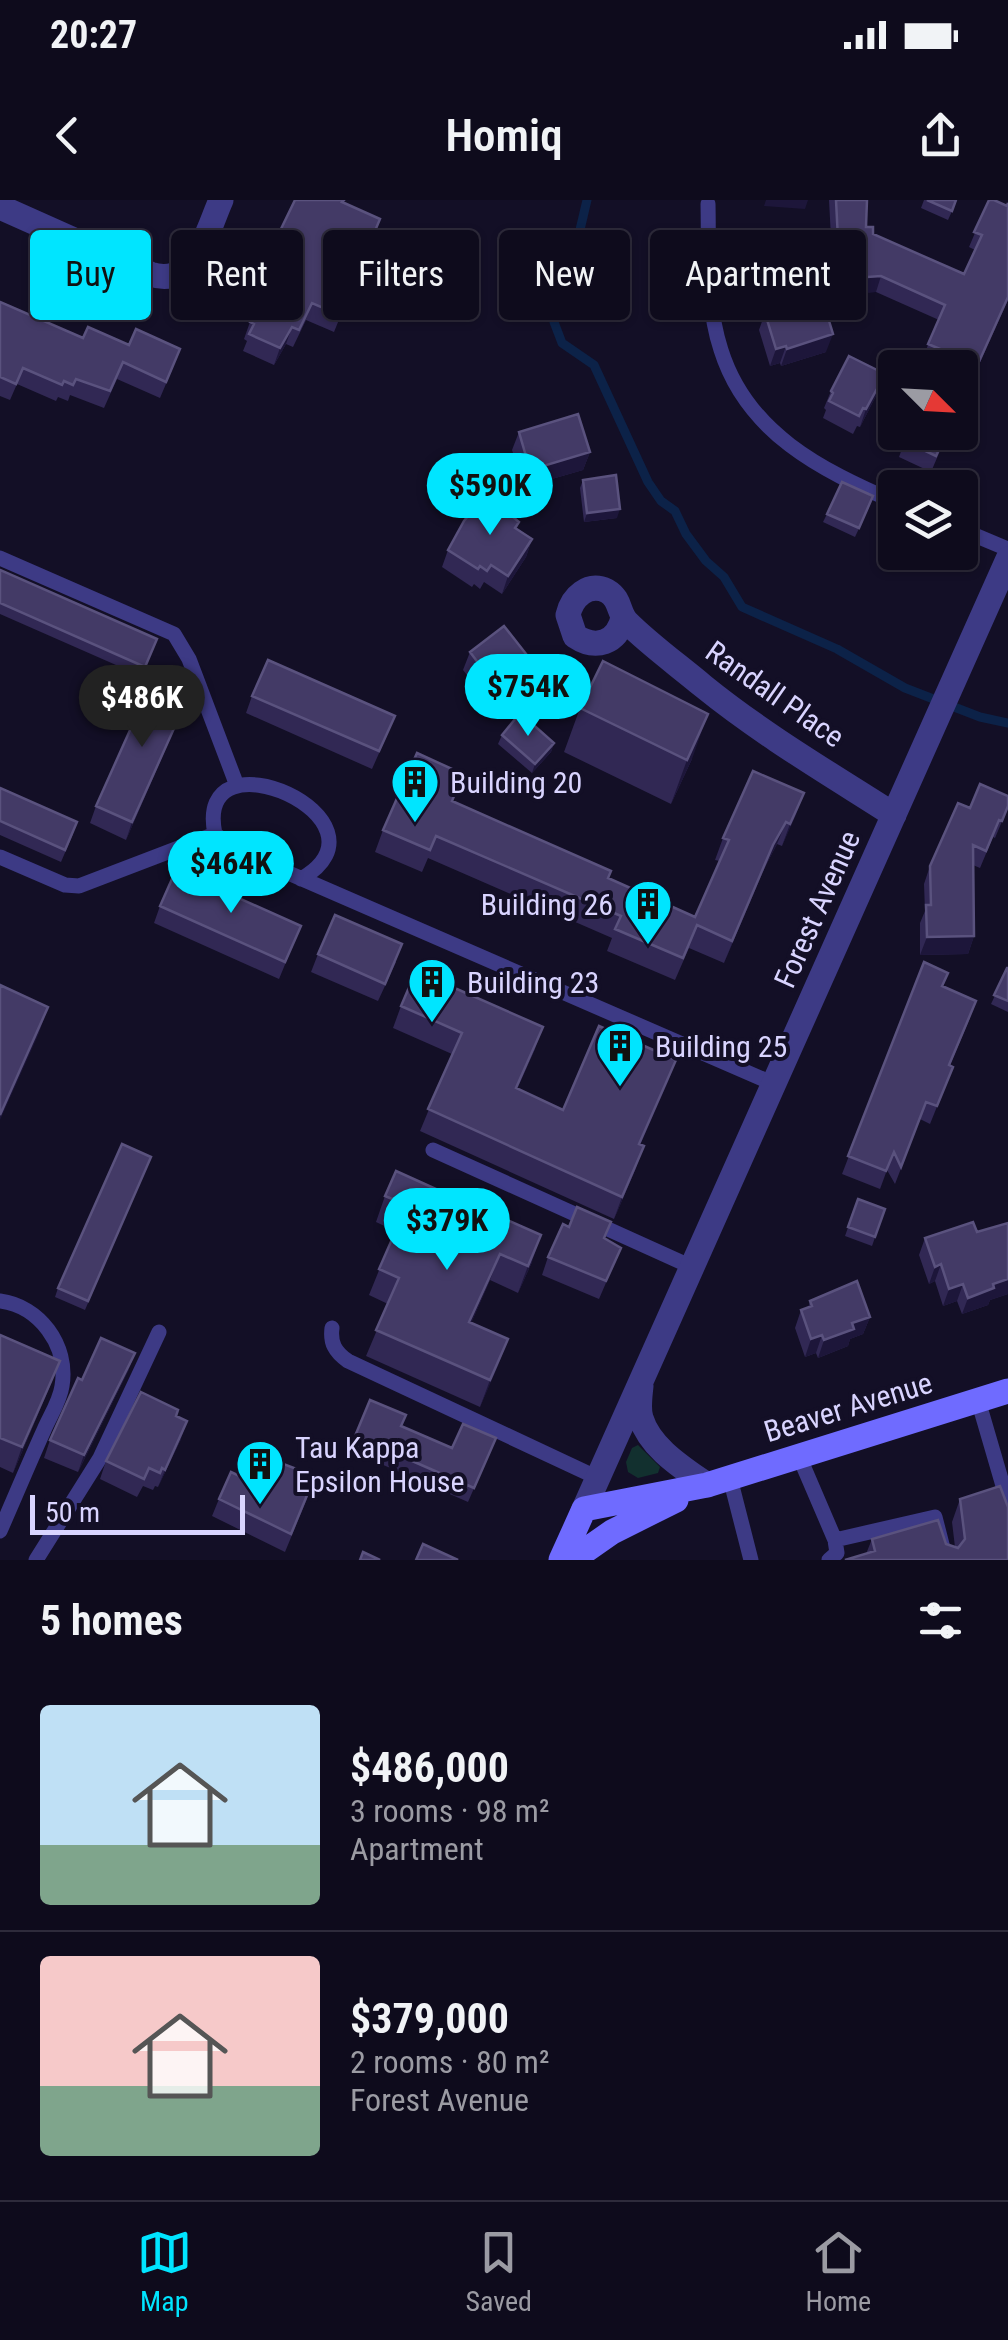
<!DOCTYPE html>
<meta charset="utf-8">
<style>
:root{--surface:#0e0b1c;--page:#171425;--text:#f1f3f6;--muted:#9b9ba3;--line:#2e2b3b;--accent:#00e5ff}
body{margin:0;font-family:"Roboto Condensed",sans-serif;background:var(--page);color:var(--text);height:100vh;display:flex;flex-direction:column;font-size:38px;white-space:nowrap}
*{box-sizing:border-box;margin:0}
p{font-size:32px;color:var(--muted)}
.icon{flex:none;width:55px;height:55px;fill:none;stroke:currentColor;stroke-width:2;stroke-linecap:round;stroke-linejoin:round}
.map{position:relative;height:1360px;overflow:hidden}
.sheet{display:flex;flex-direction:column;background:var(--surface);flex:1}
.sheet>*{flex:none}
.top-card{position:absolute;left:30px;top:30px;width:950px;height:90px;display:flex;gap:20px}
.needle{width:65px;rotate:114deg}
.fabs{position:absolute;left:878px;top:150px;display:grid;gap:20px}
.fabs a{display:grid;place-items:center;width:100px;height:100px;border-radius:10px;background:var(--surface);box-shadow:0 2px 8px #0004,0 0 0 2px var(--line);font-size:50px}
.scale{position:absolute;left:30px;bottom:25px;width:215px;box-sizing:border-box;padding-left:10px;border:5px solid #d9d4ff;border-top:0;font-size:28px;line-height:35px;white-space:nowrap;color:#d9d4ff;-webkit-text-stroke:8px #130f26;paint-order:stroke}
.price{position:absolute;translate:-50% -85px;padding:0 22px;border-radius:35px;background:var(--accent);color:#111;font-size:32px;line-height:65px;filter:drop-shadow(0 2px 5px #0008)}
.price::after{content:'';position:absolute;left:50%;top:60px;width:30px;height:22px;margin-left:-15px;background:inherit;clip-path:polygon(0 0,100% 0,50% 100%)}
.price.current{background:#222;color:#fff}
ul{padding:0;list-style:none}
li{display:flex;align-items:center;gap:30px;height:250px;padding:0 40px}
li+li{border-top:2px solid var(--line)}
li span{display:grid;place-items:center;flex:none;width:280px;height:200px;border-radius:10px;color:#555}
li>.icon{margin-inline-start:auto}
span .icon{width:120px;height:120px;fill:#fffc;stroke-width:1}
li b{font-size:42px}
h2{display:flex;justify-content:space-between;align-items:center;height:120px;padding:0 40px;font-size:42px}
.chip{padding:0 35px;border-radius:10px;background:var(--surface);box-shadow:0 2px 8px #0004,0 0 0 2px var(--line);font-size:35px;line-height:90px}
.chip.current{background:var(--accent);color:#111}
.status{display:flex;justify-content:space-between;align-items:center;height:70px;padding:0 50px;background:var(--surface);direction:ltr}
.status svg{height:28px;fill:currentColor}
header{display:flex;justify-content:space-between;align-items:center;height:130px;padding:0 40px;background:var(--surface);font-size:45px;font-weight:600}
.tab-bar{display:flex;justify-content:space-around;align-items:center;height:140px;border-top:2px solid var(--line);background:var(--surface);font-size:28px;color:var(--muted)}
.tab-bar a{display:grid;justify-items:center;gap:5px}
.tab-bar .current{color:var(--accent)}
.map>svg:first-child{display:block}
</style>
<div class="status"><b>20:27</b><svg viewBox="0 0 49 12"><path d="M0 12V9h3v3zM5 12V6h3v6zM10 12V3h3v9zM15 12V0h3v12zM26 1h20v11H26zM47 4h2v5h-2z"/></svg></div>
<header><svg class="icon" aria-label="back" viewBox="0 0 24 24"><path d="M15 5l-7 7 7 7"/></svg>Homiq<svg class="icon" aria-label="share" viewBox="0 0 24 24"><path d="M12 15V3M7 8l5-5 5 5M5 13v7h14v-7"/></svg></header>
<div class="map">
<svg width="1008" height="1360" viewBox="0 0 1008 1360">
<rect width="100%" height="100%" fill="#130f26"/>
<path fill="#12302f" d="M638,1245L660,1267L658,1273L638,1278L628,1272L626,1262L632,1248Z"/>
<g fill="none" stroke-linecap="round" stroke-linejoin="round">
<path stroke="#0c2248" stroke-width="9" d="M587,0L571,68L559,95L554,122L562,143L594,165L648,282L661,301L675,311L686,334L706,361L724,377L742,407L837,449L905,488L980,517L1008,523"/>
<path stroke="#3d3a85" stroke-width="15" d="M708,4C709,51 706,105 721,150C747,233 821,270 895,302
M960,329L1008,349
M0,358L174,434L189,459L236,583
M0,657L65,685L79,686L215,634
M301,679C403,620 192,526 215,634L238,651L774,884
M433,950L692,1067
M0,1101C39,1106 69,1145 62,1186C60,1201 50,1216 44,1230C29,1263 15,1297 0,1331
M332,1128C330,1143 335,1152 348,1161L598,1278
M978,1200L1008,1303
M799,1256L835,1340L837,1353L829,1360
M730,1278L751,1360
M835,1340L935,1317L946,1360
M36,1360L100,1258L159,1132"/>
<path stroke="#3d3a85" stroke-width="25" d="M0,7L150,74C195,89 207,31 221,0
M623,418C617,443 596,450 575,436L568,415C572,397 588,382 607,391C621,399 618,413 627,422C650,445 678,465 703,486C762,534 830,574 894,615
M641,1186C640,1196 638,1209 641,1218C650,1248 683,1268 707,1285
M584,1309L1008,359"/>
<path stroke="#6f6bff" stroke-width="25" d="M561,1360L584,1309L707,1285L1008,1191
M572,1360L612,1332L676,1300"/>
</g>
<path fill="#312854" d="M345,0L344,3L380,19L334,132L306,120L293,147L286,144L274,165L243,151L247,141L244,139L250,122L283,50L275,46L281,29Z
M829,0H867L866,27L873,34L964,74L975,50L969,47L989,0L1008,100L960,207V168L933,164L922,159L939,120L876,92L834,94Z
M924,0H957L948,20L921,8Z
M796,95L826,152L781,166L780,163L770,166L759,130L765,113L772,111L774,106L795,100Z
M0,102L83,138L174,165L160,198L117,179L104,208L70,195L68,201L58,197L56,201L17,184L10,200L0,196Z
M885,174L878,192L860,227L857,226L853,234L823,218L826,210L824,208L831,191Z
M519,232L590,252L583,270L524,287L512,250Z
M908,232H948L931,272L899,257Z
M583,280L617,318L584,322L580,288Z
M870,305L855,337L823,322L827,314Z
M513,318L519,322L517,328L532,339L526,357L502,394L484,382L480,389L474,384L472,387L442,367L448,350Z
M0,370L157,439L141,476L0,414Z
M470,452L541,473L534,491L500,517L463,470Z
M189,495L126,640L90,623L96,606Z
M252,496L388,533L372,569L246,513Z
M580,508L692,559L671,604L564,552Z
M502,535L554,543L551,552L532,573L498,544Z
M0,588L73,634L61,662L0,635Z
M804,593L782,646L777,644L765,667L724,763L689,748L675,780L607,751L612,738L428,658L422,672L375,652L383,630L453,601L608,679L695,717L720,661L715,660L723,638Z
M1008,607L995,638L993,637L980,668L973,665L974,736L968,754L920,755V723L925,711L924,684L930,666L970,608Z
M160,706L301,726L279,779L154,723Z
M318,754L396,762L378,801L311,772Z
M924,762L948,773L943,787L970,818L950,865L953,867L930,924L920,919L895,984L887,970L880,989L842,974Z
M1008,768V812L991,804Z
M401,806L535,849L517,889L563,910L676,860L640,945L636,968L614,1019L420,931L452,854L393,828Z
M151,957L85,1110L55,1097L58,1088Z
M385,996L498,1016L532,1062L518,1093L490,1080L471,1123L508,1139L480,1207L366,1156L388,1104L369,1095L395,1031L376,1022Z
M858,999L885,1009L872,1046L845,1036Z
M611,1022L605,1039L621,1048L599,1099L542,1075L548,1057L569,1027Z
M1008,1023V1094L990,1100L988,1105L962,1114L957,1101L943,1106L935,1081L929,1084L919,1055L925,1038L977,1032Z
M810,1101L870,1117L863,1134L850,1139L848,1146L818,1158L816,1153L805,1157L795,1128L801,1110L808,1108Z
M0,1135L50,1186L13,1273L0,1267Z
M135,1153L128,1171L78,1272L44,1258L50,1240Z
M176,1216L181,1239L158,1287L155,1286L153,1290L143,1286L137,1297L100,1279L106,1261Z
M402,1226L452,1248L496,1238L468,1302L349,1250L355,1236Z
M250,1281L309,1294L285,1352L212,1316L219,1299Z
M960,1299L1008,1360L866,1354L872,1339L946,1344L955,1347L952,1322Z"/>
<path fill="#1d163a" d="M766,0H808L805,9L764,6Z
M881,76L876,92L834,94L840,79Z
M1008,97V100L960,207V204Z
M292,127L286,144L274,165L280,148Z
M833,134L826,152L781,166L787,149Z
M786,146L780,163L770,166L776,149Z
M885,174L878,192L860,227L866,209Z
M590,252L583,270L524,287L530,270Z
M620,309L617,318L584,322L587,313Z
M532,339L526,357L502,394L508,376Z
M541,473L534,491L500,517L506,500Z
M189,495L182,512L126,640L132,622Z
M708,514L692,559L671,604L687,560Z
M554,543L551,552L532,573L535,564Z
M804,593L796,615L782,646L790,624Z
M786,622L777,644L765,667L724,763L773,645Z
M974,736L968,754L920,755L927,737Z
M48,807L39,833L0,920V915Z
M543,827L535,849L508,910L516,888Z
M676,860L668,882L631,966L639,944Z
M644,946L636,968L614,1019L622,997Z
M541,1035L532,1062L518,1093L528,1066Z
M500,1054L490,1080L460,1149L469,1122Z
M941,1064L935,1081L929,1084L935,1067Z
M1008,1079V1094L990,1100L988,1105L962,1114L968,1098L993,1084Z
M963,1084L957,1101L943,1106L949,1089Z
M870,1117L863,1134L850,1139L848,1146L818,1158L824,1140L852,1123Z
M822,1135L816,1153L805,1157L811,1139Z
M508,1139L498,1166L480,1207L490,1180Z
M135,1153L128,1171L78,1272L84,1255Z
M60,1161L50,1186L13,1273L22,1247Z
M187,1221L181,1239L158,1287L165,1270Z"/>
<path fill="#433a66" stroke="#5a527e" stroke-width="2.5" d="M295,0H344L342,2L380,19L340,115L312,103L299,130L292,127L280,148L249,134L254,124L250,122L290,33L281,29Z
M836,0H867L866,27H873V34L964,74L982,35L974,32L989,0H994L1007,6L1008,3V97L960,204V168H932L940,149L928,144L945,105L881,76L840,79Z
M927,0H956L952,11Z
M819,88L833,134L787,149L786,146L776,149L765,113L775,110L774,106L798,99L796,95Z
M0,102L83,138L88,127L129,145L136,129L180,149L166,182L123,162L110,191L76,179L73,185L64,181L62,185L23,168L16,184L0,177Z
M849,156L885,174L866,209L863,208L859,216L829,201L833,193L831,191Z
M578,214L590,252L530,270L519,232Z
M908,232H947L936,256L904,241Z
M616,275L620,309L587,313L583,280Z
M842,282L873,296L859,328L827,314Z
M485,295L515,314L513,317L519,322L515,328L532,339L508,376L491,365L487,371L480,366L478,369L448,350L464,321Z
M0,370L157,439L145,467L0,403Z
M504,426L541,473L506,500L470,452Z
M268,460L395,516L379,551L252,496Z
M603,461L708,514L687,560L580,508Z
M153,479L189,495L132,622L96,606Z
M520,513L554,543L535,564L502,535Z
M417,553L463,574L452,601L611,671L608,678L695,717L729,640L723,638L753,571L804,593L790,624L786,622L773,645L732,741L697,725L683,758L615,729L621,716L436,636L430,650L383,630Z
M980,584L1008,596V606L1002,621L999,620L986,651L973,645L974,736L927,737L926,705H931L930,666L958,603L970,608Z
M0,588L77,622L65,650L0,621Z
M176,670L301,726L285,762L160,706Z
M335,715L402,744L385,784L318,754Z
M924,762L948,773L942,786L976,801L949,865L953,867L937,906L926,902L901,967L894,952L886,971L848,956Z
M1007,768H1008V801L994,795Z
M416,771L543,827L516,888L563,910L599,826L676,860L639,944L644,946L622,997L428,909L462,833L401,806Z
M0,785L48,807L0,915Z
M122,944L151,957L88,1101L58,1088Z
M396,971L469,1004L472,997L501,1009L498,1016L541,1035L528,1066L500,1054L469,1122L508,1139L490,1180L376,1130L399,1078L379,1069L407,1005L385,996Z
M858,999L885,1009L875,1037L848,1027Z
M577,1007L611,1022L604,1038L621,1048L606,1081L548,1057L563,1024L569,1027Z
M973,1022L977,1032L1008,1023V1079L993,1084L994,1088L968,1098L963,1084L949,1089L941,1064L935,1067L925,1038Z
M857,1081L870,1117L852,1123L854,1129L824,1140L822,1135L811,1139L801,1110L812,1106L810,1101Z
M0,1135L60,1161L22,1247L0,1238Z
M101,1138L135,1153L84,1255L50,1240L78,1178L82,1180Z
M141,1192L178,1210L176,1216L187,1221L165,1270L162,1268L160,1273L149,1268L144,1279L106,1261Z
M370,1200L406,1215L401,1226L452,1248L463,1224L496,1238L474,1288L355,1236Z
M259,1260L278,1269L281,1263L315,1276L291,1334L219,1299L231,1272L250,1281Z
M1000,1286L1008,1307V1360H845L875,1351L872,1339L938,1320L946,1344L958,1348L965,1339L960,1299Z
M423,1344L458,1360H416Z
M363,1352L380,1360H360Z"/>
<defs>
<g id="building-pin" transform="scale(2.5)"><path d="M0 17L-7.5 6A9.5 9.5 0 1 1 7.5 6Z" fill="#00e5ff" stroke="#130f26"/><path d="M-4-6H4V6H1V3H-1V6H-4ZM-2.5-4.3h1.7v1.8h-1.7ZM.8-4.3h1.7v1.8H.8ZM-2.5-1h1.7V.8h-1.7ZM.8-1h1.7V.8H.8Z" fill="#111"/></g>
</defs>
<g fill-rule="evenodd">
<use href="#building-pin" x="415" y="582"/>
<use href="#building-pin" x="648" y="704"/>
<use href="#building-pin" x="432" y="782"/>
<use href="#building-pin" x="620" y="846"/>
<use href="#building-pin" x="260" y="1264"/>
</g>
<g text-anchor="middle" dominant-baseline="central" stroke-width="8" stroke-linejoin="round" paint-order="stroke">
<g font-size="30" fill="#d9d4ff" stroke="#130f26">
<text transform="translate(775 494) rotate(35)">Randall Place</text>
<text transform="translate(817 709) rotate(-66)">Forest Avenue</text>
<text transform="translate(848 1207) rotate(-17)">Beaver Avenue</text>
</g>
<g font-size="30" fill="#d9d4ff" stroke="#130f26" text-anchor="start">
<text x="450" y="582">Building 20</text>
<text x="613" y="704" text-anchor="end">Building 26</text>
<text x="467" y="782">Building 23</text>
<text x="655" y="846">Building 25</text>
<text x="295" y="1247">Tau Kappa<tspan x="295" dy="34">Epsilon House</tspan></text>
</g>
</g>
</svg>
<div class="fabs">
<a><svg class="needle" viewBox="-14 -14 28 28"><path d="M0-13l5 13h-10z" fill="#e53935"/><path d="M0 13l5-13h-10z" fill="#9b9ba3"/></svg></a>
<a><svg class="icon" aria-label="layers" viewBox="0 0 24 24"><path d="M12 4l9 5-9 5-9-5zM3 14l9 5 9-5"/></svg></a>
</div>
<div class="scale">50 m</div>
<b class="price" style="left:490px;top:338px">$590K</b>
<b class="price" style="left:528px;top:539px">$754K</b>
<b class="price current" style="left:142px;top:550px">$486K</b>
<b class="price" style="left:231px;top:716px">$464K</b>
<b class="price" style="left:447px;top:1073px">$379K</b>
<div class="top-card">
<a class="chip current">Buy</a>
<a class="chip">Rent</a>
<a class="chip">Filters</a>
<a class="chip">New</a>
<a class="chip">Apartment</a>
</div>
</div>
<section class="sheet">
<h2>5 homes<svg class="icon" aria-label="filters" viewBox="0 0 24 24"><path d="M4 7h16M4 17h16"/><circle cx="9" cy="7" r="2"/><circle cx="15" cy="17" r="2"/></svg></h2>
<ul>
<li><span style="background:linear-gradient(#bfe0f5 70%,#7fa58c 0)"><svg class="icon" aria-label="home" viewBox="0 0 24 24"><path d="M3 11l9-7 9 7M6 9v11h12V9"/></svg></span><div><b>$486,000</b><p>3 rooms · 98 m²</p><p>Apartment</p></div></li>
<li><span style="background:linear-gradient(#f6c9c9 65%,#7fa58c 0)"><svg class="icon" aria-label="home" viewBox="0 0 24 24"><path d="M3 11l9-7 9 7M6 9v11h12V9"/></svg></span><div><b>$379,000</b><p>2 rooms · 80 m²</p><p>Forest Avenue</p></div></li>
</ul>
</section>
<nav class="tab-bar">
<a class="current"><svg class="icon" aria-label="map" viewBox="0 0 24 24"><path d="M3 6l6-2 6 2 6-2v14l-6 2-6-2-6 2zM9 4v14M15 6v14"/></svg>Map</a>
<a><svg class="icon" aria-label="saved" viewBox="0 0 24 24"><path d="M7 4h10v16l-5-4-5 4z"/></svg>Saved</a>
<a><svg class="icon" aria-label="home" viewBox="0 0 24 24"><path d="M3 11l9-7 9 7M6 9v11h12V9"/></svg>Home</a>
</nav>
